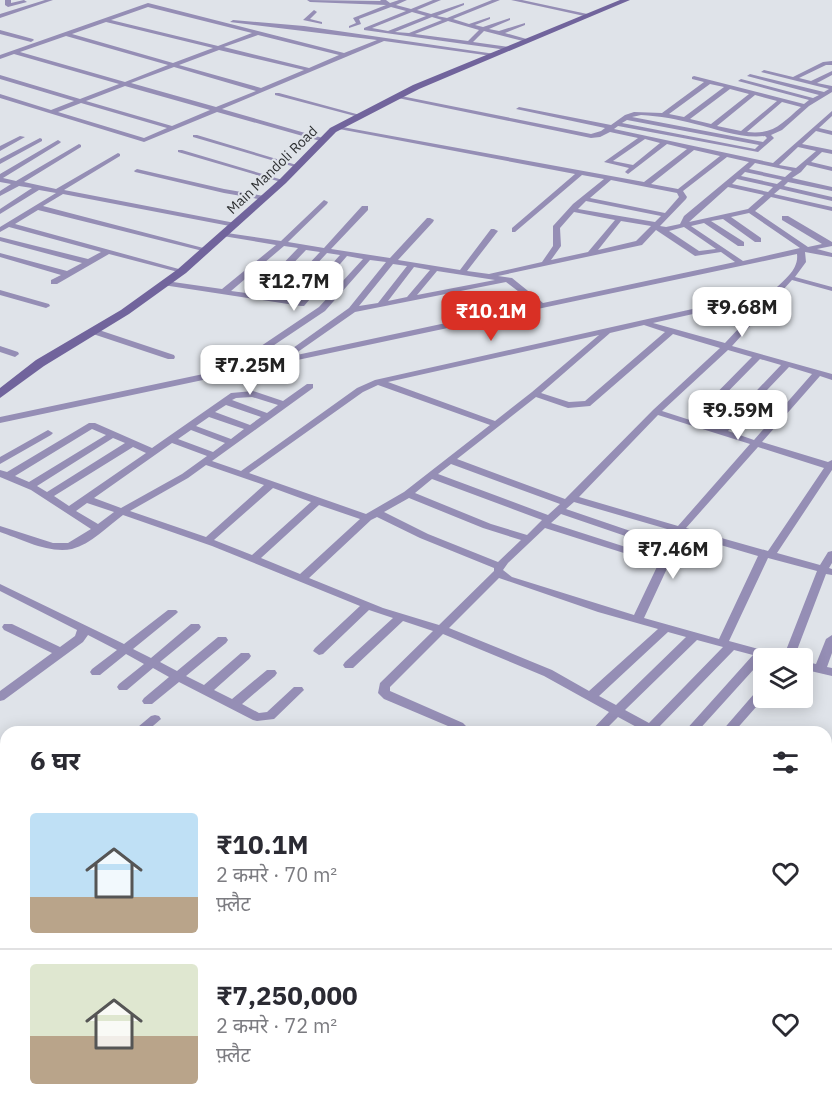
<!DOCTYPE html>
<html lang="hi">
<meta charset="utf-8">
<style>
:root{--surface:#fff;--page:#f7f7f7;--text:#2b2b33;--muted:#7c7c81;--line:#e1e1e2;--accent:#d93025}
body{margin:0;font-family:"IBM Plex Sans","Noto Sans Devanagari",sans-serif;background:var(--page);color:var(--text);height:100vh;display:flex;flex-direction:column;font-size:22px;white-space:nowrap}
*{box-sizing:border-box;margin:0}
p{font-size:20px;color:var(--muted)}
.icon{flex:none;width:33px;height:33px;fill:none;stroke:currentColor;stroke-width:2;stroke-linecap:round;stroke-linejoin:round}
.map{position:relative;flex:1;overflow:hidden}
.drawer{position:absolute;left:0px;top:726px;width:832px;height:384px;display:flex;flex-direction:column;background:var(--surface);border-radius:18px 18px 0 0;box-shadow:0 3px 15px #0003}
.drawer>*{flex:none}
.buttons{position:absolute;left:753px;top:648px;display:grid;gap:12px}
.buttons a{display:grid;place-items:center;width:60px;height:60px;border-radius:6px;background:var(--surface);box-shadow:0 3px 15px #0003;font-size:30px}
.price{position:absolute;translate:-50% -51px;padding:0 14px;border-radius:12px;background:#fff;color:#222;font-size:20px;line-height:39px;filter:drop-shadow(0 2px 3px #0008)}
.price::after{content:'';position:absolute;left:50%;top:36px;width:18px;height:14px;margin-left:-9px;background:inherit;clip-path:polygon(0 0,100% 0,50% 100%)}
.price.active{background:var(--accent);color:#fff}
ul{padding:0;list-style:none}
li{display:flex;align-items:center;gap:18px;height:150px;padding:0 30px}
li+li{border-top:2px solid var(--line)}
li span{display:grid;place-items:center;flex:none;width:168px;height:120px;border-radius:6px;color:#555}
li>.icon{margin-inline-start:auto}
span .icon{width:72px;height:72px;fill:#fffc;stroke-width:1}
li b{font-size:26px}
h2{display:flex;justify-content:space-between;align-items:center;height:72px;padding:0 30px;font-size:26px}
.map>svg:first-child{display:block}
</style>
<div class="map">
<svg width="832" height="1110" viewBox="0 0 832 1110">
<rect width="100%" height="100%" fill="#dfe3e9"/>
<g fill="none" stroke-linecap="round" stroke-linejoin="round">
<path fill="#958eb5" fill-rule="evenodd" d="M5,0H11V3L24,0L27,2L8,7L5,5Z
M45,0H53L0,18V14Z
M307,0L381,1L380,0H386L390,3L399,0H407L396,5L411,9L433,0H441L417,10L431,14L464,3V5L437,16L447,18L492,0H500L453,19L469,24L490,17V19L475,25L483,27L510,18V20L489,29L499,31L525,23V25L505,33L530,40L527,42L484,31L473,42L509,47L510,48L507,50L364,30V28L406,11L391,7L359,19L361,24L349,28V26L356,23L353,18L386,5L310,2ZM412,12L426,16L388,31L372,28ZM432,17L442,20L409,33L395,32ZM448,21L479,30L468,41L415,34Z
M511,0H522L592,15L589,17Z
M148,3L344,53L377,40L230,22L233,20L304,26L495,54L492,56L384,41L222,109L326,139L327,140L324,142L217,112L144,142L0,98V94L51,110L74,101L0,79V75L80,99L119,84L14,54L0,59V55ZM148,7L252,33L218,46L111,20ZM106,22L213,48L173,63L72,34ZM258,35L339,55L309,68L224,47ZM66,36L168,65L125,82L20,52ZM219,50L304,70L261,88L179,65ZM174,67L256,91L216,107L131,83ZM125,86L210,110L172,126L86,101ZM81,103L167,128L144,138L58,112Z
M314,10L317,12L310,19L322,22V24L303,20Z
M0,30L33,39L34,40L31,42L0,34Z
M832,61V65H826L799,78L811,81L832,71V75L817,83L832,86V92L809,106L782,130L771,135L774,138L773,139L758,152L618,126L614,129L773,163L832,111V116L819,128L832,131V135L816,131L802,144L832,150V154L822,152L811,162L832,167V171L807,165L801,172L792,178L832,187V191L788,182L784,186L832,197V201L780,189L774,194L832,207V211L771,197L755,211L808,247L822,244L782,220V216H788L832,242V246L817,249L832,253V257L805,252L806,262L795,277L832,287V291L792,280L732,346L832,374V380L820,376L762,442L828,462L832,460V470L777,553L820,565L828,552L832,551V563L829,568L832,569V575L826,574L794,658H783L817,571L768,558L729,641L780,655L782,658H764L697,732H684L753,655L734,650L658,728L661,732H641L642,730L618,717L603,732H590L609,712L544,676L443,634L390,687V691L463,723L468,728L467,732H455V729L384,699L378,693L380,683L433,631L403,621L353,668H345L343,665L345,662L393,618L369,610L323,654L319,655L313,651L315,648L360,606L212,546L123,515C108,526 91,544 72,549C49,554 21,539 0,532V526L53,543H68L91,529L31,490L0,477V470L7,472L89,423H95L152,448L231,393L253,391L283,401L307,384H313V388L212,461L241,471L357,388L375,380L773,291C784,280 799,270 797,254L0,423V417L227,369L319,307L363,259L347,256L304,306H301L163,285L162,283L166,281L222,289L276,245L223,236H220V232L281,241L324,200L328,202L327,204L288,242L324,248L362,206H368V210L331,249L390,258L427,218H430L434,220L433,222L398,260L460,270L491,229H494L498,231L467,271L489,274L542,262L553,246V226L573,204L604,179L582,175L515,232H512V228L575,174L339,129L336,127L337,126L644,182L687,149L667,144L628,174L625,172L629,168L604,162L638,138L610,132L600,137L591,138L393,97L396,95L591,134L601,131L605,128L516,109L519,107L611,125L625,115L634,112L662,113L704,82L692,79V77L694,76L804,104L809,100L738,81L741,79L813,98L819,95L747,76L750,74L824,92L829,89L761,72L764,70L793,77L823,62ZM710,84L724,87L684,117L669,114ZM730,89L749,94L711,124L690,119ZM755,95L777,101L741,131L717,126ZM782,102L801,107C782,123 774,135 747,132ZM641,115C660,116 677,119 695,124C717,129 742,139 765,136L767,138L763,142L632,117ZM627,120L759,145L755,149L622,123ZM645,139L660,143L633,165L613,161ZM798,147L816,151L796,168L779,165ZM694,150L720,156L678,189L651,184ZM727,157L749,162L684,216L680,224L666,227L660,226L686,199L687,197L683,191ZM755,163L792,171L785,177L749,169ZM745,172L782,180L777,184L741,176ZM737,179L773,187L768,192L732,184ZM611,180L677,193L679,197L665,213L590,198ZM728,187L764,195L748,209L689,222ZM586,201L661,216L655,222L578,209ZM574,212L615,220L588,252L551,260L561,246L560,228ZM749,213L800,248L743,261L691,226L704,223L738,246H744V242L711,221L723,219L755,242H761V238L731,217ZM621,221L651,226L636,241L598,250ZM684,227L716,249L699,251L669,231ZM656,230L695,256L721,252L735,262L543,303L512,278L498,276L642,245ZM284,246L298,248L254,294L231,291ZM306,250L320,252L277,298L262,296ZM327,253L340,255L299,301L284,299ZM370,260L386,262L349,308L279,358L243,366L325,311ZM393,264L407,266L378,303L359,306ZM414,267L430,270L407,297L388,301ZM437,271L495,280L417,295ZM506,282L535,304L292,356L355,312ZM768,297L725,343L653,323ZM644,325L665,332L585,401L569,402L541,393L610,333ZM673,334L720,348L653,410L565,499L457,459L536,397L568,408L590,406ZM599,335L532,392L495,421L388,382ZM728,350L752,357L690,420L662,411ZM760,359L781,365L720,429L698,422ZM789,367L812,374L754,440L728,431ZM378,385L490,425L404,492L366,514L249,473L363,392ZM252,397L278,405L267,413L232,400L236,398ZM226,405L261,417L250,425L215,412ZM658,415L750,444L678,526L579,497ZM209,417L244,429L231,439L196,426ZM92,429L106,435L29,482L15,476ZM191,430L225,443L213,452L178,439ZM113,438L125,443L47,492L37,486ZM172,443L207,456L182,474L121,508L94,498ZM133,447L146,453L69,506L54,496ZM758,447L824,468L768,551L686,528ZM451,464L560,504L548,515L438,474ZM206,465L264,485L206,537L130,511L188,478ZM432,479L542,520L527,535L491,524L415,493ZM273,488L311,502L252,555L214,540ZM409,498L483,528L521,540L498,562L428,534L384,512ZM574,502L674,531L634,615L512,577L503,570L508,563L545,528L627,554H635L636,552L635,550L551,523L561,514L640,541H648L649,539L648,537L566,509ZM87,503L114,512L98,524L76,511ZM319,505L360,519L300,574L261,558ZM377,517L420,538L494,568V571L439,625L383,608L309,578L371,520ZM683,534L758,556L719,639L644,618ZM499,578L598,612L658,629L589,691L552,670L449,628ZM668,632L686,637L616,705L599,696ZM697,640L723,647L649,723L625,710Z
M275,93H279L360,115L355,116L275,95Z
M193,135H197L300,166L295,167L193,137Z
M20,136L25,137L0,151V146Z
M40,138L42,139V141L0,164V159Z
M58,140L61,142L60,143L3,178L16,181L79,144L81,145V147L24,182L56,189L118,153L120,154V156L64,190L235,223L239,225L235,227L63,194L43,206L211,250L207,252L38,210L15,224L186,271L182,273L109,254L57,284H51V280L61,275L0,257V253L67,271L82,263L0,241V237L88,259L101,252L9,227L0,232V227L56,193L39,190L0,214V209L32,188L19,186L0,196V191L11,184L0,182V174Z
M178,150H182L286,181L281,182L178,152Z
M137,169L224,189L264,196L268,198L264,200L224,193L135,172L134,171Z
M0,290L49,304L50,306L46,308L0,295Z
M93,328L174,355L175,357L174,359H168L90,333V329Z
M0,346L18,352L19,354L15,357L0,352Z
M48,430L53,433L51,435L0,464V457Z
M0,584L124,644L168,610H176L178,612L176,614L133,649L151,658L191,624H199L201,627L199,630L160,662L177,671L218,637H226L228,640L226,643L186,676L204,685L241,653H249L251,656L249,659L214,690L232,699L267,670H275L277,673L275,676L242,704L259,713L267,712L294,687H302L304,690L274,719L257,721L253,720L179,682L152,704H144L142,701L144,698L169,677L153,668L127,690H119L117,687L119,684L144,664L126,654L100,675H92L90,672L92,669L117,650L88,635L83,642L4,700L0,701V691L52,653L4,630L2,627L4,624H12L60,647L75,636L77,630L0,591Z
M832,635V653L827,667L832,668V676L802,669V661L816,664L826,639Z
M764,686V698L734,732H721L760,687Z
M155,715L159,716L161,719L146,732H132L151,716Z
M0,772L6,775V785L0,782Z
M6,790V801L0,803V792Z
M6,882V894L0,896V884Z
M6,982V996L0,998V984Z
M167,1104H186L183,1110H164Z
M272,1104H292L296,1110H276Z
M412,1104H430L427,1110H409Z
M497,1104H513L510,1110H494Z
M696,1104H720L724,1110H700Z"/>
<path fill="#71649c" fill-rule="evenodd" d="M620,0H630L419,89L336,132L286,183L186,273L129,314L44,366L0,398V388L36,360L121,310L178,269L280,179L330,128L413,85Z"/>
</g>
<g text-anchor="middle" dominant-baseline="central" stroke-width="4.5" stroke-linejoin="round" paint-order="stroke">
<g font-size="14" fill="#2b2d2f" stroke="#dfe3e9">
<text transform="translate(272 170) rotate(-44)">Main Mandoli Road</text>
</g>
</g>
</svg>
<div class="buttons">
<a><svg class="icon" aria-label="layers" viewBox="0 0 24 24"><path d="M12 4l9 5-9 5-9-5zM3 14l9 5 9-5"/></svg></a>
</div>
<b class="price" style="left:294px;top:312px">₹12.7M</b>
<b class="price" style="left:742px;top:338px">₹9.68M</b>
<b class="price active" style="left:491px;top:342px">₹10.1M</b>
<b class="price" style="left:250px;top:396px">₹7.25M</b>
<b class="price" style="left:738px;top:441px">₹9.59M</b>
<b class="price" style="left:673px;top:580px">₹7.46M</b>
<section class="drawer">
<h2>6 घर<svg class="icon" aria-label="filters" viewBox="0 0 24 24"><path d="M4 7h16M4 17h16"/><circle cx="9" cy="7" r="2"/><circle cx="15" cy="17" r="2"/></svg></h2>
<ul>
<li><span style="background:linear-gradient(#bfe0f5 70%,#b9a48a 0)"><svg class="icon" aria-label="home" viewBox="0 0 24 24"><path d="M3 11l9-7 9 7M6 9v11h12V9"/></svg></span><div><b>₹10.1M</b><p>2 कमरे · 70 m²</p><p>फ़्लैट</p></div><svg class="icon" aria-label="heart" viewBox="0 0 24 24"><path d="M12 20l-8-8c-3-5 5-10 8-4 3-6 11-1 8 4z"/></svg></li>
<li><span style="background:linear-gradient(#dfe7d0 60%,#b9a48a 0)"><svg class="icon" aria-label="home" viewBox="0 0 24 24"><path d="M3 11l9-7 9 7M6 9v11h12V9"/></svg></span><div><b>₹7,250,000</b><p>2 कमरे · 72 m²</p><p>फ़्लैट</p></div><svg class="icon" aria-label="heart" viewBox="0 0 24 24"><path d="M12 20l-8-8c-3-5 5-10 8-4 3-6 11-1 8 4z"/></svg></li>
</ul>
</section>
</div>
